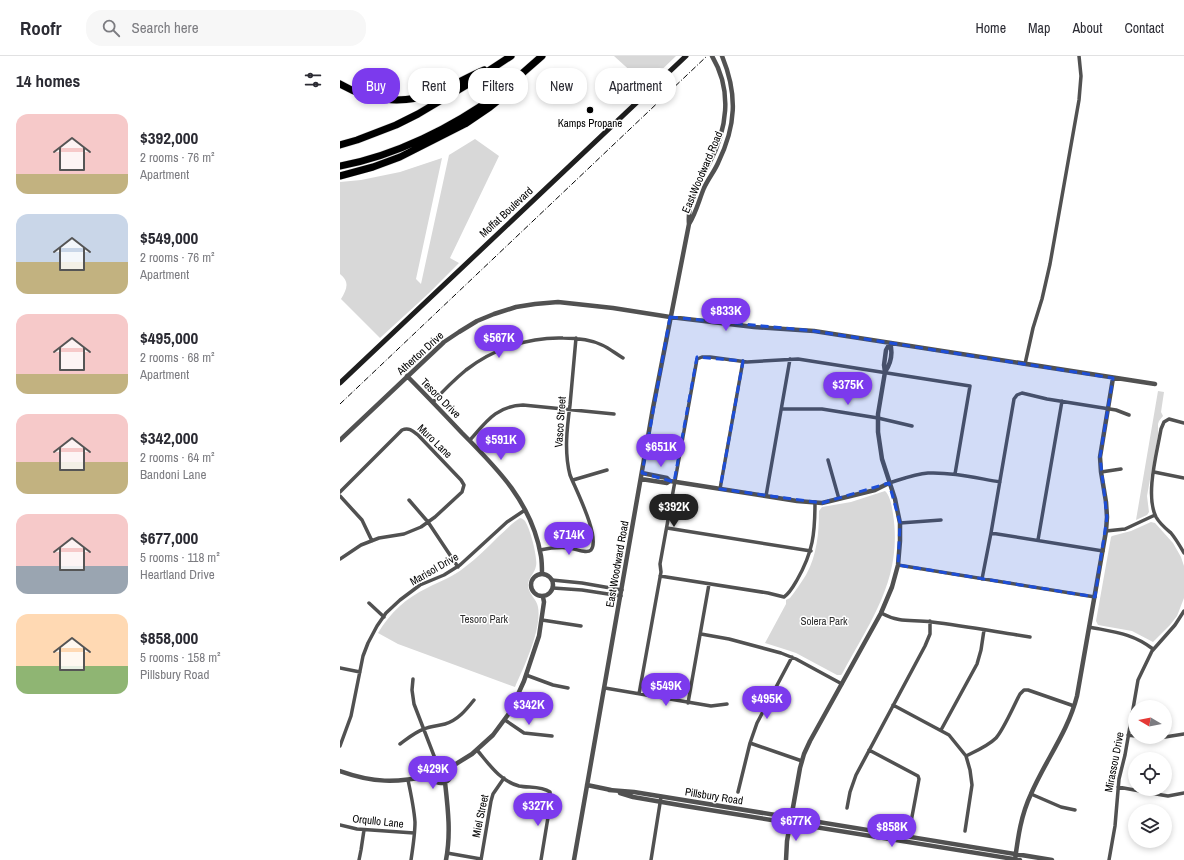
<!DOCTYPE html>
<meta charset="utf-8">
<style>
:root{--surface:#fff;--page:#f7f7f7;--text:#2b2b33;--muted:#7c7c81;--line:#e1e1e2;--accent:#7c3aed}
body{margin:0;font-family:"Archivo Narrow",sans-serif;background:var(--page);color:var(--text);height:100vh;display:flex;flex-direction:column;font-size:15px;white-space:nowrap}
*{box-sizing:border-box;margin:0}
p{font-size:13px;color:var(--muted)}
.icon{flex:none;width:22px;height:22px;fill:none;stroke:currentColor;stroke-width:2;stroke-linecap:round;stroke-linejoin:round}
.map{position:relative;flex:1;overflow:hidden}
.panel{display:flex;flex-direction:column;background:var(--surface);width:340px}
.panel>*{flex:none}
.guide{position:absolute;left:12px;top:12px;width:380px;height:36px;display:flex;gap:8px}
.needle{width:26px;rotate:280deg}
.controls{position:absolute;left:788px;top:644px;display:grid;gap:8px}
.controls a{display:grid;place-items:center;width:44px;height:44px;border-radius:50%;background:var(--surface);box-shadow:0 2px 6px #0003;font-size:20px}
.price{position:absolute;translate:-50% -34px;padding:0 9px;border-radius:14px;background:var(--accent);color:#fff;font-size:13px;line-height:26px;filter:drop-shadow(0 1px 2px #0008)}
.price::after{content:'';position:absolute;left:50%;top:24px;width:12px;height:9px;margin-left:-6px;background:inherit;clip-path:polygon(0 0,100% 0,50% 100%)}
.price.active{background:#222;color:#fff}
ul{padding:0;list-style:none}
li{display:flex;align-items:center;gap:12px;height:100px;padding:0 16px}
li span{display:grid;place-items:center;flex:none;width:112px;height:80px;border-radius:12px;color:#555}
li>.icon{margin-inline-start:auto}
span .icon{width:48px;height:48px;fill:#fffc;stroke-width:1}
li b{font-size:17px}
h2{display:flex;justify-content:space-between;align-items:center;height:48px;padding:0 16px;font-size:17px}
.chip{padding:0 14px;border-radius:16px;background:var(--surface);box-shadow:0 2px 6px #0003;font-size:14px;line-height:36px}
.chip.active{background:var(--accent);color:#fff}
header{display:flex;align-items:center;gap:24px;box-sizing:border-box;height:56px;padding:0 20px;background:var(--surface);border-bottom:1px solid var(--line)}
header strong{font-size:19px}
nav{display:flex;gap:22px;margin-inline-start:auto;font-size:14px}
.search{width:280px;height:36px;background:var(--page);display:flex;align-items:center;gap:10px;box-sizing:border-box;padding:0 14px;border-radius:16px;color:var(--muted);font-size:15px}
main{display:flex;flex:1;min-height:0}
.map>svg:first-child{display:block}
</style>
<header>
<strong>Roofr</strong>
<div class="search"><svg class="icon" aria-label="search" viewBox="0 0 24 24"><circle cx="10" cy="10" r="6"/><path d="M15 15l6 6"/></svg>Search here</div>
<nav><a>Home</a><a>Map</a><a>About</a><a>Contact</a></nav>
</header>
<main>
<section class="panel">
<h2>14 homes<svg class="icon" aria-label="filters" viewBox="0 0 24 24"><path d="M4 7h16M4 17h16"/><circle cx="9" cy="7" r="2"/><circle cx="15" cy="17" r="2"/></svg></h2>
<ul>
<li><span style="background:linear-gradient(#f6c9c9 75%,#c2b280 0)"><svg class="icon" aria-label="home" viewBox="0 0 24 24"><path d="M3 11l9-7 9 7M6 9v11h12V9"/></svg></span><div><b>$392,000</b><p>2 rooms · 76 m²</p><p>Apartment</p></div></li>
<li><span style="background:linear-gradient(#c9d6e8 60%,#c2b280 0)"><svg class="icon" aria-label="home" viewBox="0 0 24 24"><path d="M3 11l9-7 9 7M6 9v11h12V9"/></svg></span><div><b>$549,000</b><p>2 rooms · 76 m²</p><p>Apartment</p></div></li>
<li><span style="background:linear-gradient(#f6c9c9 75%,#c2b280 0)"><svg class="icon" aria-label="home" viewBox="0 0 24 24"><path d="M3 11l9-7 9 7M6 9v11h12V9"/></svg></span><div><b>$495,000</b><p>2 rooms · 68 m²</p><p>Apartment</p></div></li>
<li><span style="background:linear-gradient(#f6c9c9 60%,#c2b280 0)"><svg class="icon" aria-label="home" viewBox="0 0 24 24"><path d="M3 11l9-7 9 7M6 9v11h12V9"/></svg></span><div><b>$342,000</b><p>2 rooms · 64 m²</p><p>Bandoni Lane</p></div></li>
<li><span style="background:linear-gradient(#f6c9c9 65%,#9aa5b1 0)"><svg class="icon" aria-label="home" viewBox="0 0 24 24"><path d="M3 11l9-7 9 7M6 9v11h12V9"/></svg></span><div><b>$677,000</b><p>5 rooms · 118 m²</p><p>Heartland Drive</p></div></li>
<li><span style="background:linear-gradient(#ffd9b3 65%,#8fb573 0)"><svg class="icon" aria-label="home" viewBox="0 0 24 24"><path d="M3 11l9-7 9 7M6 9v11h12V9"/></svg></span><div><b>$858,000</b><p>5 rooms · 158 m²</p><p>Pillsbury Road</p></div></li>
</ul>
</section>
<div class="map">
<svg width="844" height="804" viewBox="0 0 844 804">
<rect width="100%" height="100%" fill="#fff"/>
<path fill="#d8d8d8" d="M274,0H336L306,29Z
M135,83L159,100L110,202L119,207L89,237L40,282L1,243C7,233 10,226 0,218V126L21,124L60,116L102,102L76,223L81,228L109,99Z
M818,335L824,336L821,356L823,360L819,365L818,368V379L807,440L809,456L807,459L796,464Z
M545,435C550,439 552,451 553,458C563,522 531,564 502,618L501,619H497L456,597L444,593L425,587L446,548V544L450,542C456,534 461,527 466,519C477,499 479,477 479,455L482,451L511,446Z
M180,462C183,463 183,463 185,465C190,472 198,502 196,510C195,517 188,522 188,529C188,538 197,543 198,551C202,573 184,611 175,631L58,588L38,577C50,557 66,542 87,532C100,525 113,521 125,511C137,502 148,491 159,480C166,474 172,467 180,462Z
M811,466L815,467L833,487L841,501L844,510V542L837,560L830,569L813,586L792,575L758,569L756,565L771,481L772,480L791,475Z"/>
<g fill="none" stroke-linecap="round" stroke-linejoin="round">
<g stroke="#dbdbdb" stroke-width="8">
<path id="motorway" d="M0,28C29,45 62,49 94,37C112,31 127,21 144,14
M0,89L17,84L56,69L78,58L130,27L171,0
M0,110C55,100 113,71 158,38C173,26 187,13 202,0
M0,120L33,111L60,101L125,68L150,51L175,31L180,20"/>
</g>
<path stroke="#515151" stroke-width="3.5" d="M685,308L693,272L702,243L710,208L739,44L741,20L739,0
M93,346C103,335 114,324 126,314C153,293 188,281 223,282C236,282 250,283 262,289C269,292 276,298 283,302
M442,353H482L538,362L572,370
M844,367L829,363L824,366L821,373C817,397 805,439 816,461C820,468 825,472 831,477C836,483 840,490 844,497
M130,384C146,366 156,350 183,349L274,358
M488,404L499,443
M761,416L781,413
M814,416L844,422
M233,424L267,414
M549,427C562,423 575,418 588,417C612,416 636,422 660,426
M380,433L403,305
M0,436L62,374C69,371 73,375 78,379L121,424L124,429L122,436L95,461L81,471L64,478L39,482L21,489L0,503
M0,440L22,464L32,485
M426,440L450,303
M69,444L88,466L118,511
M560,467L601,464
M327,472L471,495
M766,475L785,473L815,459
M651,477L763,495
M698,484L722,345
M200,494C210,492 220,491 230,492C235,493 247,498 251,494C261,482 235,432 230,419C224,396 227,372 230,349C232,327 234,305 236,282
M558,509L755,541
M320,520L428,537L444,541C450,537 453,531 457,524C473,496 475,478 475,446
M642,523L651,477L674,343L677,339L682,337L707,343L776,354L789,359
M212,524L242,527L282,534
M213,532L242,534L281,540
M29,547L44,561
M541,557C562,568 571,563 592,566C625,570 657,576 690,581
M202,564L241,570
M749,571C774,576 792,577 813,593
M361,578L389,583L441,597L456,603L502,628
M452,601L417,667L410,687L462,705
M0,612L20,616
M186,619L213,629L228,632
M73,623L72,634L74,648L96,705
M265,632L371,650L387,648
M299,638L321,516L320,508L357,303L362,301H370L407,306L458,303L630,330L615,418
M348,647L369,528
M553,649L609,679L626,700C636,695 648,690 656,682C664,673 674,649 680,638L684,634H688L734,650
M165,664L184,677L212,680
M601,674L637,608L641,594L644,574
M788,679L795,680
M802,681L813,682L822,681
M825,681L844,678
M60,688C67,683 75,676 84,673C91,670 98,670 105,668C118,664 126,654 134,644
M0,690L11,660L23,600L28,587L37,570L46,557L60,544L80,529L104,519L120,509L167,466L185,454
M137,694C149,708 160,725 179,730C189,732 201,730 210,736L211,743L201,804
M529,694L578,720L579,723L571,766
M68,724C71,738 74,752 75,766C75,778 73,791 71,804
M778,731L822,739L828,740L844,737
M398,736L410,687
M691,738L721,751L735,754
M507,752L510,736L516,719L585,590L590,578V565
M0,769L17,773L74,777
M625,775L632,729L630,714L626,700
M107,797L141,803
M19,804L21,794L24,774
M141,804L151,745L153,738L164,722
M311,804L321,741
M769,804L775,770L779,723L785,699L798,624L812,595L835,569L844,555"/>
<path stroke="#515151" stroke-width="4.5" d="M349,168C356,157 359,144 364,132C368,123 374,116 378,107C396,70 398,39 382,0
M545,316C551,307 553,297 550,287
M67,320C86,339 104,358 122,377C158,413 192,447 201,500C202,506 202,512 202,518
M0,384L104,286L119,276L137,265L154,258L176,251L195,248L218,246L273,252L330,261L414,271L474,275L815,328
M302,417L327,422L330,425L457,445L482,447L535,434L549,427
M301,423L327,427L330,425
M191 529a11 11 0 1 1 22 0a11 11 0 1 1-22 0Z
M90 716a11 11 0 1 1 22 0a11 11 0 1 1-22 0Z
M111,711L132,698L153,679L170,656L184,625L199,580L204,546L203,541
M0,715C34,727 55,727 90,720
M105,726C108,753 111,778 106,804
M247,729L271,734
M269,734L294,736L712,804
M280,737L293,741L345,750L680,804
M234,804L313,352L349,168C347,146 359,127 369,108C387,74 393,35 372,0
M446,804L447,785L460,712L464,698L470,685L541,557L552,531L558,509L560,485V467L555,443L542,403L538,376V358L545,316L544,309L546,294L550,287
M675,804C678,781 681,759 691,738C705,705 728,676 737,640L766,475L767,461L766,446L761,416L760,401L773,322"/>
<path stroke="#1e1e1e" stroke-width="5" d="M0,327L346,0"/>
<use href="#motorway" stroke="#000" stroke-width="7"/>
<path stroke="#000" stroke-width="1" stroke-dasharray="6 2 1 2" stroke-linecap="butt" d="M0,348L367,0"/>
</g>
<path fill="#1d4ed8" fill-opacity="0.2" stroke="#1d4ed8" stroke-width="3" stroke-dasharray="8 5" stroke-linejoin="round" d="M330,261L474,275L773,322L760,401L767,461L755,541L558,509L560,467L549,427L482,447L380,433L403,305L357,301L334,426L302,417Z"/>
<circle fill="#000" stroke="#fff" stroke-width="1.5" cx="250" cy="54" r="4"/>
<g text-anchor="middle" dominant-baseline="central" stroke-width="3" stroke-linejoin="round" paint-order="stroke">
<g font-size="11" fill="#000" stroke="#fff">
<text x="250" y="67">Kamps Propane</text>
</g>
<g font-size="11" fill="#000" stroke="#fff">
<text transform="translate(362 116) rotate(-67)">East Woodward Road</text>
<text transform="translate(166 156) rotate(-43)">Moffat Boulevard</text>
<text transform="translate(80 297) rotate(-42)">Atherton Drive</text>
<text transform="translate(101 342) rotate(45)">Tesoro Drive</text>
<text transform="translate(220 366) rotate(-86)">Vasco Street</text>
<text transform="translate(95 385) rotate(44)">Muro Lane</text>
<text transform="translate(277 508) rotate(-80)">East Woodward Road</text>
<text transform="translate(94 513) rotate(-30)">Marisol Drive</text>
<text transform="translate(774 706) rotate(-79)">Mirassou Drive</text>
<text transform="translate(374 740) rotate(9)">Pillsbury Road</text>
<text transform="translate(140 760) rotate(-78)">Miel Street</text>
<text transform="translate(38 765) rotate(6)">Orqullo Lane</text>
</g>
<g font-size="11" fill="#2f2f2f" stroke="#fff">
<text x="144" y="563">Tesoro Park</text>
<text x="484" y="565">Solera Park</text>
</g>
</g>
</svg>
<div class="controls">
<a><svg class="needle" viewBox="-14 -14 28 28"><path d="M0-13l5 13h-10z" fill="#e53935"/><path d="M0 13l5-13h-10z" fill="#7c7c81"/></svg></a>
<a><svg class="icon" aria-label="locate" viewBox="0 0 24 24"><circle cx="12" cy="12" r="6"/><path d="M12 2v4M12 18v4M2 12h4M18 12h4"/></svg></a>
<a><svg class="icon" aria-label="layers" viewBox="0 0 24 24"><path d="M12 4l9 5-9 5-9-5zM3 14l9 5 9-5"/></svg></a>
</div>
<b class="price" style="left:386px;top:276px">$833K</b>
<b class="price" style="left:159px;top:303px">$567K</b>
<b class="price" style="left:508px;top:350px">$375K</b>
<b class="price" style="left:161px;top:405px">$591K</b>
<b class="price" style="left:321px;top:412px">$651K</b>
<b class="price active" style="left:334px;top:472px">$392K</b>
<b class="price" style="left:229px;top:500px">$714K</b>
<b class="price" style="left:326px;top:651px">$549K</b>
<b class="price" style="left:427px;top:664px">$495K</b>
<b class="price" style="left:189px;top:670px">$342K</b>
<b class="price" style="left:93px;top:734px">$429K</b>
<b class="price" style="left:198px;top:771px">$327K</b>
<b class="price" style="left:456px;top:786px">$677K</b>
<b class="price" style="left:552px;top:792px">$858K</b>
<div class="guide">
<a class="chip active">Buy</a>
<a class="chip">Rent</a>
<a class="chip">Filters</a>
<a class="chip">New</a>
<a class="chip">Apartment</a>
</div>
</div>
</main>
